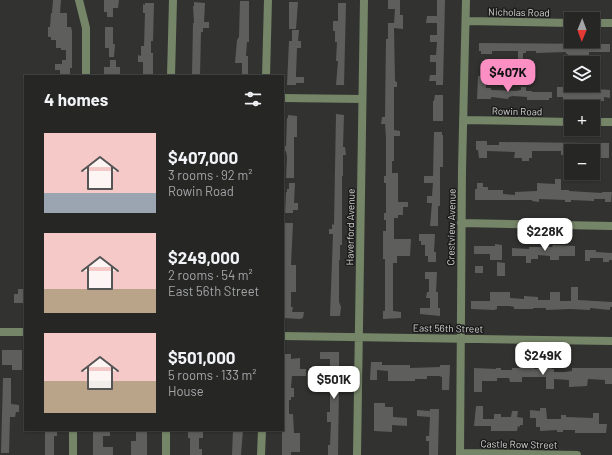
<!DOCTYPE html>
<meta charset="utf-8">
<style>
:root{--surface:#262625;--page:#323232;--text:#f1f3f6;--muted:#a4a5a7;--line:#424342;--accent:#fb8fc4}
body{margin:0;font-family:Barlow,sans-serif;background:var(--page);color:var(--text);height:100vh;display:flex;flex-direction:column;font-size:15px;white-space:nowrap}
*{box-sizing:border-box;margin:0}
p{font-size:13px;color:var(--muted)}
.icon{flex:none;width:22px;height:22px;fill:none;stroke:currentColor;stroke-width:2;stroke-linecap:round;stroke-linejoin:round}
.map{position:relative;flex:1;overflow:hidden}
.sheet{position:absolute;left:24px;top:75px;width:260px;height:356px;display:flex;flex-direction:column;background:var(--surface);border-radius:0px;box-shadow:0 1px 3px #0004,0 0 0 1px var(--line)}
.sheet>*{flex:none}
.needle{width:26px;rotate:181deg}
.buttons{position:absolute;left:564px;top:12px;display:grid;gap:8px}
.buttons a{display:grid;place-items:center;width:36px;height:36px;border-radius:0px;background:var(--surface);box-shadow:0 1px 3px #0004,0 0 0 1px var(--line);font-size:20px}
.price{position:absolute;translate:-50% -34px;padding:0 9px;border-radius:8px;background:#fff;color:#222;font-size:13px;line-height:26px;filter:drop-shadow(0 1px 2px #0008)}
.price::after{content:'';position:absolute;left:50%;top:24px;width:12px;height:9px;margin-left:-6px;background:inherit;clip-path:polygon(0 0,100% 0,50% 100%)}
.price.current{background:var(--accent);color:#111}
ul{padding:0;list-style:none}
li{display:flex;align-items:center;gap:12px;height:100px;padding:0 20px}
li span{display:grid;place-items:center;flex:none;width:112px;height:80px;border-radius:0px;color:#555}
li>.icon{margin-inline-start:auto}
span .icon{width:48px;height:48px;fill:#fffc;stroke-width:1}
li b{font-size:17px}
h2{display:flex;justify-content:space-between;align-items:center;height:48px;padding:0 20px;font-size:17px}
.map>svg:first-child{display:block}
</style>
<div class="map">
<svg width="612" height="455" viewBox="0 0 612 455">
<rect width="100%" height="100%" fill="#323331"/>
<path fill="#5e5f5d" d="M53,0H61L60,13H67V27H71L72,31V68H70V76H60V70H55V64H62V60H66V50H61V48H56V40H51V37H48V27H50L51,13H52Z
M104,0H119L118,8H113V17H107V12H104Z
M388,0H400V15H403V29L394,28L395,81L397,82V87H394V130L400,131V136H394V161H392V173H398V202H408V207H403V215H398V218H394V239H411L410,256H397V263H393V311L401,312V318L383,319V311H385V259H383V231H386V220H384V213H386V183H384V176H386V138L385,124H381L382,117H385L386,39H388V23H394L395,9H388Z
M437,0H445L443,85H436V81H429L430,75H436V62H430V55H436L437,42H430V35H437V23H426L427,16H437Z
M240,1H249V42H247L246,56H248V76H242V63H235L237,40L239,37Z
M194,2L205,3L204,22H209V28H203V32H201L200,76H192L193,23H194L193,6H194Z
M289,2H298L296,29H289Z
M145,3H154L153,41H151V53H153V76H143V62H138V55L141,56V46H144L145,13H143V4L145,5Z
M338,3H346L344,85H336L338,61H336L337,42H335V31H333V21H338Z
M105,27H113V44H115L114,57H109V48H105Z
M292,30H299L298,41H301V48H297L296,74V77H304V83H296V85H287L289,41H292Z
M479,43L610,44V52H589V59H568V54H566V52L536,53V51H526V53H523V69H515V61H518V51H492V54H481V51H479Z
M110,60H116V67H120V76H106V74H104V67H110Z
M478,76H486V88H491V90L516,91L521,90V87H526V91H532V92H552V98H549V100H527V97L513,96L509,97L508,99L491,97V99H477Z
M557,87H570V92L596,93V89L610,90V98L604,97V101H563V97H557Z
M435,95H443V121H433V101H434Z
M336,114L344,115L343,147H345L346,155H343V176H342V245H340V260H339V302L341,307L340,316H330L333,234H329V229H332V224L334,225Z
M288,115L297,116V137H294V178H286L287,157L286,151L283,152V146H286L287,118H288Z
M434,132H442V135H443V167H440V206H438V226H430L432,203H427V196H432L433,183H424V176H433Z
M476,141H487V145H499V142L587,143L589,144V151H566V155H561V151H532V158H529V161H522V158H514L515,152L487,151V158H479L478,150H476Z
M601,143H609V158H597V149H601Z
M555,179H561V190H569V191L602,193V192H612L611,202H605V199H594V201L571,200V202H565V200L539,199V202L532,201V200H475V189H477V183H483V187H488V190H503V194L515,195V192L537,191V183L555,184Z
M289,183H295L294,203H298V210H293V213H285L286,192H287V189H289Z
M285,223H293L291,265H296V292H291V307H293L292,312H304L303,318L300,319L284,318Z
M419,234H435L434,252H436V262H428V256H425V245H421V241H419Z
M495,244L502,245V260H490V254H474V246H495Z
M553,245L575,246V256H559V260H550V256L538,255V259H531V263H526V256H512V248L529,249V247H552Z
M585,250H596V252L612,253V260H609V262H603V258H590V261H585Z
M497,262L505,263V276H497Z
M475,266H483V273H475Z
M425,272H437L436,292H438V308H440V316L420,314V308H430V298H426L427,292H429V279H425Z
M571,287H578V300L612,302V307H610V310L590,308V310L570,309L546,310V308H533V309H514V307L510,306H497V309L494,310L471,309V301H490V292H510V298L524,299V296L538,297V300H550V292H560V301H571Z
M18,289H25V303H14V294H18Z
M2,350H22V370H12V365H2Z
M320,352H339V378H342V385H339L338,455H328V445H330L331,422H327V412H330V359H320Z
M283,354H291V359L300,358V369H306V376H292L291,388H294V397H291V400H289V414H293L294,433H300V452H291V455H282V430H283Z
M371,362H382V365H410V368L440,367V365H450L449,390H442V377L439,376H427V379H415V381H388V371L377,370V380H370Z
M474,368L496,369V368H501V370H512V368H534V369L552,368L551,369H554V372H565L572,371V368H612V384H605V380L588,379L587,386L569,387V380L554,379V389H546V377H522V382H510L509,378H497V381H482V392H474Z
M3,378H11V404L19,405V412H16L15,417H10L9,453H1Z
M374,403H385V407H393V417L407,418V426L392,425V432L374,431Z
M476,406H483V419H494V414H501V417H511L512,411H518L517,417L523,418V425H520V427L518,426L517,431H491V426H474Z
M540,408H546L547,419H561V415H566V417L593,418V413H599V424H607L606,433H575V430H563V432H557V430L540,431V427H536V418H530V410L540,411Z
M430,409H439L438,455H429V441H426V436H429L430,417L417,416V410L430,411Z
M45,430H57V436H54V455H45Z
M93,430H110V436H103V447H113V455H93Z
M136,430H147V455H131V441H136Z
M188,430H200V431H203V438H199V449H202V455H190V438H188Z
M233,430H243L241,455H232Z"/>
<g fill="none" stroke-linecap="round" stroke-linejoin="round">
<path stroke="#758567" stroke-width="8" d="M79,0L86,28V76
M466,21L571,23
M593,23H612
M171,76L173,0
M266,76L268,0
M283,98L362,99
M463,120L571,122
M593,122H612
M461,223L612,226
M0,332H25
M283,336L612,341
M460,453L577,455
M73,455V430
M166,455V430
M261,455L262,430
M357,455L364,0
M460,455L462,170L466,0"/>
</g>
<g text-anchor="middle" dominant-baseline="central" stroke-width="3" stroke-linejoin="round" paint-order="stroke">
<g font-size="10" fill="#d4d5d3" stroke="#1a1b1a">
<text transform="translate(519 12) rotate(1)">Nicholas Road</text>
<text transform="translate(517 111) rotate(1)">Rowin Road</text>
<text transform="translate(350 227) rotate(-89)">Haverford Avenue</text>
<text transform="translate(451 227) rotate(-89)">Crestview Avenue</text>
<text transform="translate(448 328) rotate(1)">East 56th Street</text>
<text transform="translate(519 444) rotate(1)">Castle Row Street</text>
</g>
</g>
</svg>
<div class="buttons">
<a><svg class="needle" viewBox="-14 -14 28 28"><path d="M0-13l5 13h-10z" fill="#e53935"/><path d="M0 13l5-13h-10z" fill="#a4a5a7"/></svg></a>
<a><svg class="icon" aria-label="layers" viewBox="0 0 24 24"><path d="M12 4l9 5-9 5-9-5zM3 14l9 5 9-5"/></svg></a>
<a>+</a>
<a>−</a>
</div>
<b class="price current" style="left:508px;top:93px">$407K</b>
<b class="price" style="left:545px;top:252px">$228K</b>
<b class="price" style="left:543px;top:376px">$249K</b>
<b class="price" style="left:334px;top:400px">$501K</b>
<section class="sheet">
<h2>4 homes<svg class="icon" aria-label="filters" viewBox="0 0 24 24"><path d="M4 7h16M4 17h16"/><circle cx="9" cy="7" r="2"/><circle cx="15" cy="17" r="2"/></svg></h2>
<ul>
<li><span style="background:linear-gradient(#f6c9c9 75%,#9aa5b1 0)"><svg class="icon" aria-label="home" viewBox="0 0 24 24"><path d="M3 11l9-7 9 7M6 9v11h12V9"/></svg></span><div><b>$407,000</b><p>3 rooms · 92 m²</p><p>Rowin Road</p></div></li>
<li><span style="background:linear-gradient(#f6c9c9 70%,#b9a48a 0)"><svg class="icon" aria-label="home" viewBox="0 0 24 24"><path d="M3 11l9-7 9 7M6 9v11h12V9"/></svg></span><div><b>$249,000</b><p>2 rooms · 54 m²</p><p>East 56th Street</p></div></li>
<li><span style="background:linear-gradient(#f6c9c9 60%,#b9a48a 0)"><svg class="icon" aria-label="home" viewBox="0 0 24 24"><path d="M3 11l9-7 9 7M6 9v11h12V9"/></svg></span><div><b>$501,000</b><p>5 rooms · 133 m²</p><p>House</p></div></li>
</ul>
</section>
</div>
